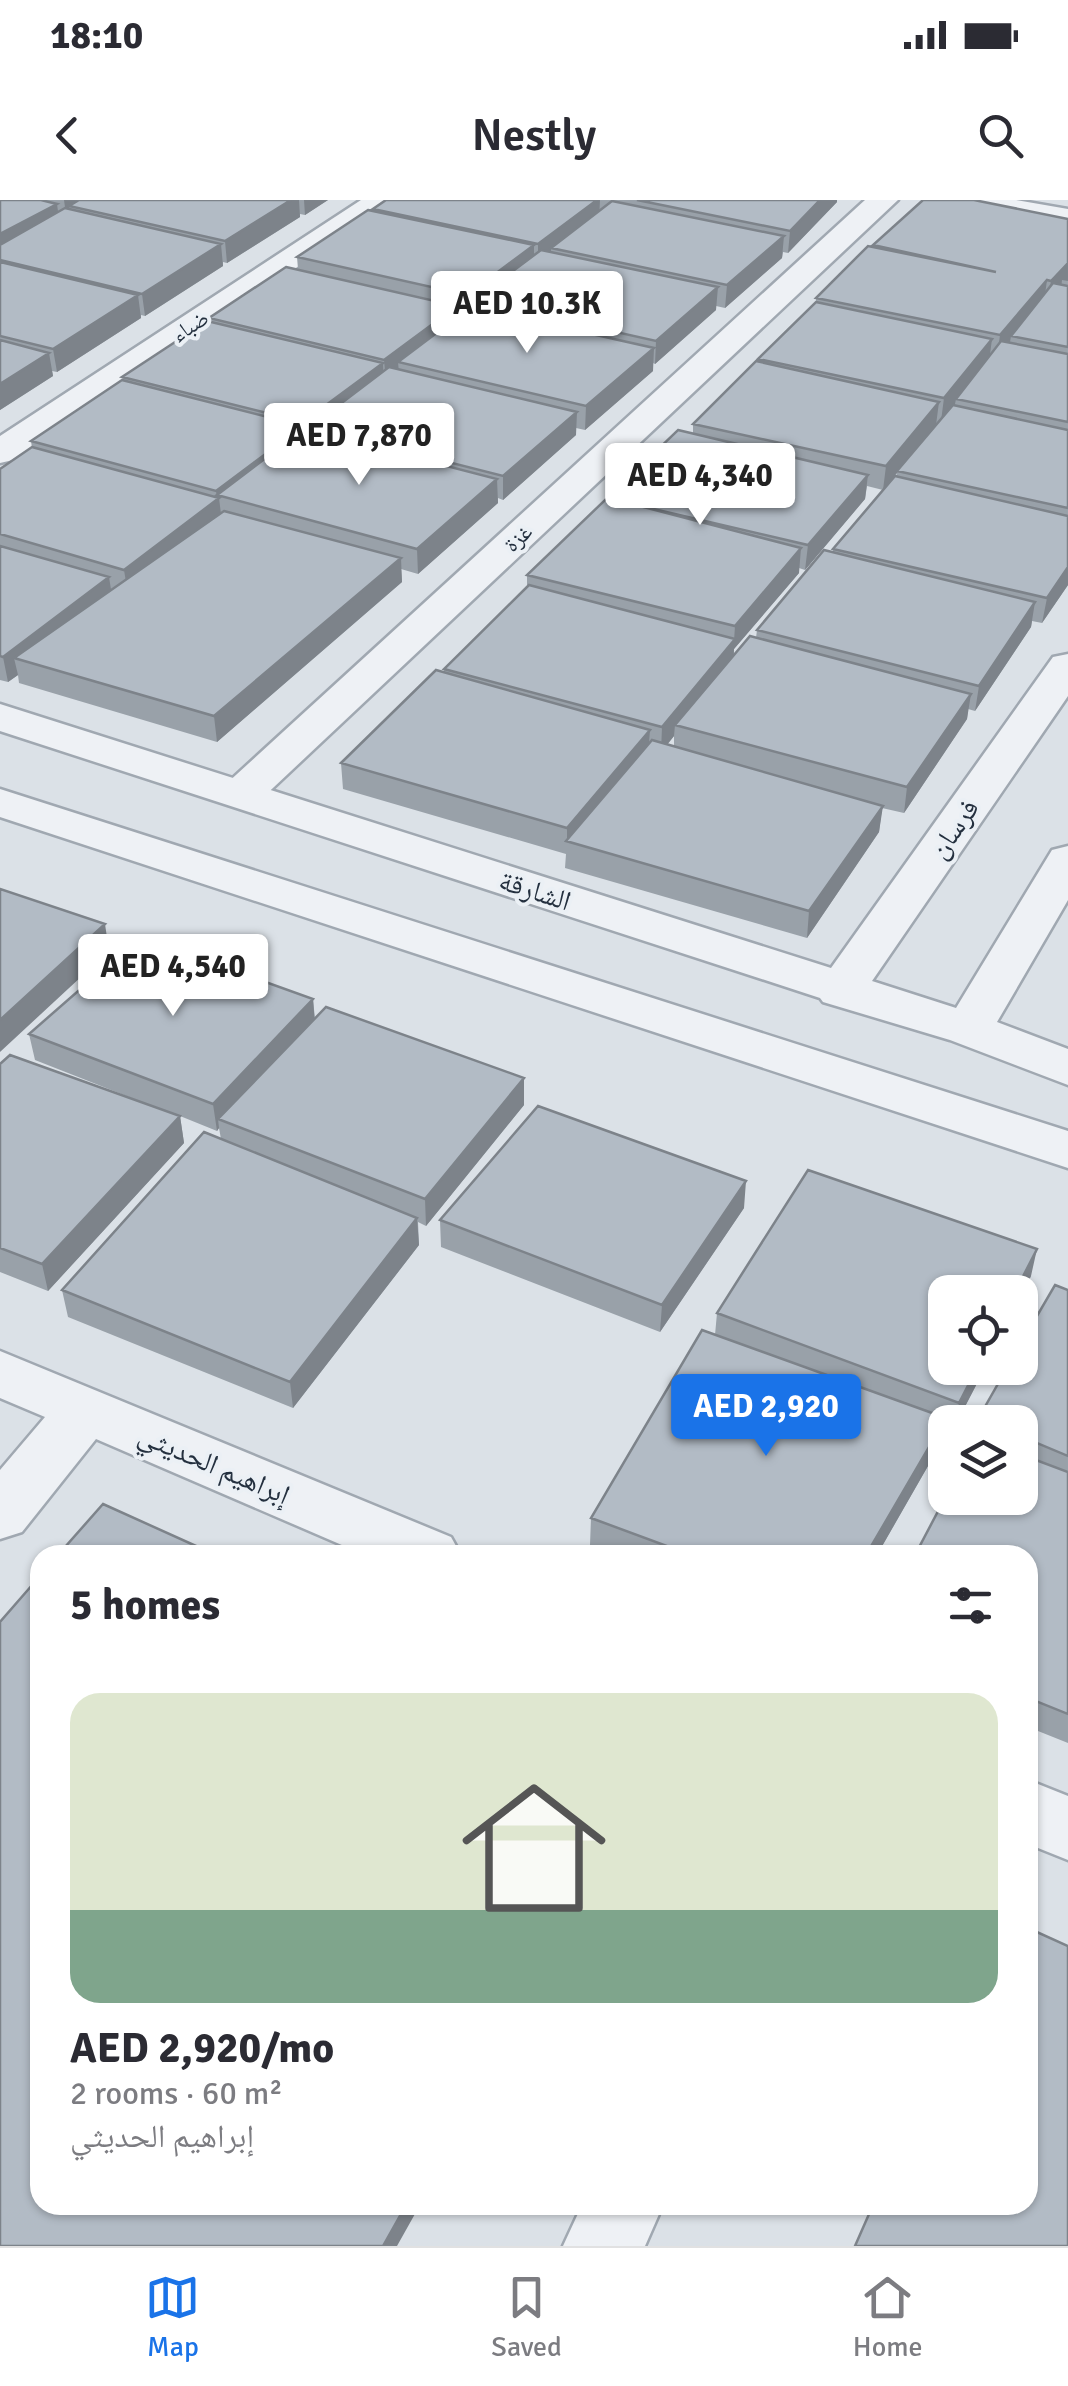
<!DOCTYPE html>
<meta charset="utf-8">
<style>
:root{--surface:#fff;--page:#f2f2f3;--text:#2b2b33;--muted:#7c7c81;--line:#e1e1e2;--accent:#1a73e8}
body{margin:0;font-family:Signika,"Noto Naskh Arabic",sans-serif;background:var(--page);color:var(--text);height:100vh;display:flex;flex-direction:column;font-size:38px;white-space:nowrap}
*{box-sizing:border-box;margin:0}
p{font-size:32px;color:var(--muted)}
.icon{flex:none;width:55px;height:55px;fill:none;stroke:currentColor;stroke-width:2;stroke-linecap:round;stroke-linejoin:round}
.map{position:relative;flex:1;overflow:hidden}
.panel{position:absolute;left:30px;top:1345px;width:1008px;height:670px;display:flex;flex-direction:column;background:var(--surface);border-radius:30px;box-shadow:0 2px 8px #0004}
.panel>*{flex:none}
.controls{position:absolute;left:928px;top:1075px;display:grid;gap:20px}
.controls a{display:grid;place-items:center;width:110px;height:110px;border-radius:20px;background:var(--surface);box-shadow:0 2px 8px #0004;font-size:50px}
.price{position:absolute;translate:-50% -85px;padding:0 22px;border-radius:10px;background:#fff;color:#222;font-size:32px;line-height:65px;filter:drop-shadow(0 2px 5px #0008)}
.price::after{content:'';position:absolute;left:50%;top:60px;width:30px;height:22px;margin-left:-15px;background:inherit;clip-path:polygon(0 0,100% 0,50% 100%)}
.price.on{background:var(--accent);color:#fff}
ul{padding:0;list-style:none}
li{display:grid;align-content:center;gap:20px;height:530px;padding:0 40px}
li span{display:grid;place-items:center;height:310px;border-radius:30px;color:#555}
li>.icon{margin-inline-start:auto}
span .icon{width:180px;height:180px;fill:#fffc;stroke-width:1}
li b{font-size:42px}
h2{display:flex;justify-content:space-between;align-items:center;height:120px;padding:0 40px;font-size:42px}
.status{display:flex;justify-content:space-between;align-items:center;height:70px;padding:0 50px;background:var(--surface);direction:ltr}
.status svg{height:28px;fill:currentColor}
header{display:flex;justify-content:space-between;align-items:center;height:130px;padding:0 40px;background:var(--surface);font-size:45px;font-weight:600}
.tab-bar{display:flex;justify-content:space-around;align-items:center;height:140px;border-top:2px solid var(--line);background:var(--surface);font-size:28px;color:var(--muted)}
.tab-bar a{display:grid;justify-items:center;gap:5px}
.tab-bar .on{color:var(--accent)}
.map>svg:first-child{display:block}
</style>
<div class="status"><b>18:10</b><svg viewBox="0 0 49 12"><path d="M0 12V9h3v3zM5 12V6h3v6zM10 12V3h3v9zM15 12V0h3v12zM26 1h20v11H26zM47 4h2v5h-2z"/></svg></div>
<header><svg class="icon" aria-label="back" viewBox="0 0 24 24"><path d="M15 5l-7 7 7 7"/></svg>Nestly<svg class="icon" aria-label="search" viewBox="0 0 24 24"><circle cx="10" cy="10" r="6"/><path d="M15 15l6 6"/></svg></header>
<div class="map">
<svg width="1068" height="2046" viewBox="0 0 1068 2046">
<rect width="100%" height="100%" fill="#dbe1e7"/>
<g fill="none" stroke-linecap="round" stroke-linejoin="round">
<g stroke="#a0a8b1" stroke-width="5">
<path id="minor" d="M361,0H396L13,260L0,263V236Z
M865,0H898L257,603L241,607L225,603L219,594L225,585Z
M947,0H1016L1068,9V27L962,9L951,6Z
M0,1151L451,1337L461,1355H365L96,1239L22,1332L0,1339V1270L45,1217L0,1198Z
M1028,1580L1068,1596V1660L1028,1644Z
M582,2005H663L645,2046H563Z"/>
</g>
<g stroke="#a0a8b1" stroke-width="5">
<path id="tertiary" d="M1068,454V496L872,781L956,808L1052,650L1068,646V700L997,822L1068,849V885L950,840L823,802L820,798L0,531V504L831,768L1053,457Z
M0,589L1068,931V968L0,617Z"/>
</g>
<use href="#minor" fill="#eef1f5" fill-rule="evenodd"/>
<use href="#tertiary" fill="#eef1f5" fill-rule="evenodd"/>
</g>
<path fill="#99a1a9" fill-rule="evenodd" d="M0,0H328L305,15L300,14V17L227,63L223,62V66L145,116L141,115V118L57,172L52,171L53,176L0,210Z
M386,0H837V2L788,53L783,52L782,58L725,108L716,106V110L655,164L653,163V171L585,230L576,228V235L503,300L498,298V303L418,374L401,369L402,382L217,542L19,483L18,475L8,482L0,480V269L32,248L31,241L123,180L122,177L209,121V118L298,69L297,57L373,11V9Z
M1068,19V385L1042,423L1032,421L1031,427L975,511L968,509L967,519L904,613L882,608L879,632L807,738L565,668L566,654L343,589L341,563L444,473V469L527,387V375L693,234V224L758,162V159L816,102V98L873,47V45ZM897,273L896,276L833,349V352L757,430L756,438L734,456V449L799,373V368L805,370L865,299L867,286L883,290ZM674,536V547L667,545Z
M313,799L315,819L524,905L426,1026L418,1022L419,1045L293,1208L68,1117L62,1090L221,939L219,928L217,931L180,916L184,943L48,1091L0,1072V864L157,908L35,860L29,834Z
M744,1008L660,1132L441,1047L440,1020Z
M1031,1076L1020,1098V1092L945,1168H985L957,1222H945L940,1245L877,1355H618L590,1345L591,1318L715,1135L717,1113Z
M1068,1090V1543L1028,1527V1355L1020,1298V1222H977L978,1219Z"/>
<path fill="#7d838a" d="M64,0H105L69,6L70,19L67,21Z
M291,0H299L300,17L227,63L225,41Z
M304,0H328L305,15Z
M597,0H600L599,20L551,48V57L538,66V44Z
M820,0H837V2L788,53L790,31Z
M57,4L60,26L0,58V34Z
M784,36L782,58L725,108L727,85Z
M221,44L223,66L145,116L142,94Z
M534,45V67L474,100L475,112L467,118V95Z
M1068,63V81L1062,80L1061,89L1048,103L1051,81Z
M1047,80L1044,102L1011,136L1010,142L997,158L1000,135Z
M718,87L716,110L655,164L656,141Z
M138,95L141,118L57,172L53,149Z
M457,106L458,128L398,162L399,173L386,183L384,160Z
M992,139L989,162L956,199L955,204L941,221L944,198Z
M654,148L653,171L585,230L586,206Z
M49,153L53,176L0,210V184Z
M383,163L384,186L310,227L311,242L305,246L303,222Z
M939,202L936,225L883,290L886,266Z
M577,212L576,235L503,300V276Z
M303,226L305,250L217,295L218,299L219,298L222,322L128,394L124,370L217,299L216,291Z
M868,275L865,299L805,370L808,345Z
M497,279L498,303L418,374L417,349Z
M801,348L799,373L734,449L733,465L675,525L674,536L661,552L662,527L734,441L735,426Z
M401,358L402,382L217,542L214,516Z
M1068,367V385L1042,423L1047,398Z
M109,377L113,402L14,458L18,475L8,482L3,457Z
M1035,402L1031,427L975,511L979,486Z
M971,494L967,519L904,613L907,587Z
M650,530L648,556L567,642V628Z
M883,606L879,632L807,738L809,711Z
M105,724L109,751L0,852V820Z
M313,799L315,825L218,919L219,928L217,931L213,904Z
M524,878V905L426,1026L425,999Z
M180,916L184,943L48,1091L42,1064Z
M746,981L744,1008L660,1132L662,1105Z
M417,1018L419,1045L293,1208L290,1182Z
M1037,1049L1031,1076L1020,1098V1092H1015Z
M977,1168H985L957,1222H955L959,1203Z
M946,1218L940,1245L877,1355H866Z
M406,2005H420L397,2046H383Z"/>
<path fill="#b2bbc5" stroke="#7d838a" stroke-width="2.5" d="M0,0H41L57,4L0,34Z
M79,0H291L225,41L69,6Z
M386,0H597L538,44L373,9Z
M637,0H820L790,31Z
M923,0H974L1068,19V63L1051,81L1047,80L1000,135L816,98L868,46L996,72L873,45Z
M612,1L784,36L727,85L551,48Z
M65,8L221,44L142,94L0,60V45Z
M368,10L534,45L467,95L297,57Z
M541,50L718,87L656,141L474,100Z
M0,62L138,95L53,149L0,136Z
M286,67L457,106L384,160L209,118Z
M1053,83L1068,86V147L1011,136Z
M816,102L992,139L944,198L758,159Z
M471,107L654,148L586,206L398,162Z
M207,121L383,163L303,222L122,177Z
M0,140L49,153L0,184Z
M1001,141L1068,154V222L956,199Z
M756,161L939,202L886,266L693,224Z
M389,167L577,212L503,276L310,227Z
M122,180L303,226L216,291L31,241Z
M953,205L1068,230V308L897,271Z
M304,229L497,279L417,349L217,295Z
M678,230L868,275L808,345L628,303L801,348L735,426L527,375Z
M32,247L219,298L124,370L0,334V269Z
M895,276L1068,316V367L1047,398L833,349Z
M224,311L401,358L214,516L14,458Z
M0,346L109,377L3,457L0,456Z
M824,350L1035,402L979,486L757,430Z
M529,385L735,439L662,527L444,469Z
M750,436L971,494L907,587L675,525Z
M436,470L650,530L567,628L341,563Z
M652,540L883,606L809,711L566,641Z
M0,689L105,724L0,820Z
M140,737L313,799L213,904L29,834Z
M326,807L524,878L425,999L218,919Z
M10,855L180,916L42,1064L0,1048V864Z
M538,906L746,981L662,1105L440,1020Z
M204,932L417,1018L290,1182L62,1090Z
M808,970L1037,1049L1015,1092H945V1168H977L959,1203L717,1113Z
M1055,1085L1068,1090V1256L1020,1236V1222H986L978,1219L1007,1168H1020V1145Z
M702,1130L946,1218L866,1355H691L591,1318Z
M1020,1254L1068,1272V1514L1028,1498V1355H915L945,1298H1020Z
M103,1304L216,1355H58Z
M40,1376V2005H406L383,2046H0V1422Z
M1028,1728L1068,1746V2046H855L873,2005H1028Z"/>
<g text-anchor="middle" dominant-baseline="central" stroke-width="8" stroke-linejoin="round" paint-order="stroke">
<g font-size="22" fill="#24303f" stroke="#ebf0f5">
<text transform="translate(190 126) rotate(-33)">ضباء</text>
<text transform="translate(518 338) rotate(-43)">غزة</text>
</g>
<g font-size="28" fill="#24303f" stroke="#ebf0f5">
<text transform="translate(954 629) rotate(-55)">فرسان</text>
<text transform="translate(535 691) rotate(18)">الشارقة</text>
<text transform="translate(214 1265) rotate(23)">إبراهيم الحديثي</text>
</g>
</g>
</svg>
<div class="controls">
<a><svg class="icon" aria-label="locate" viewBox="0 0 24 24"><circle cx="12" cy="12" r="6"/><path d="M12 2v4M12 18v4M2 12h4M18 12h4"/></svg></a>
<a><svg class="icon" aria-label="layers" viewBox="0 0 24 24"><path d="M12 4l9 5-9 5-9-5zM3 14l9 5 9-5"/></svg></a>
</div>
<b class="price" style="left:527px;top:156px">AED 10.3K</b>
<b class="price" style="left:359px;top:288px">AED 7,870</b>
<b class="price" style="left:700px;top:328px">AED 4,340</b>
<b class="price" style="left:173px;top:819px">AED 4,540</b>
<b class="price on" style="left:766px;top:1259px">AED 2,920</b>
<section class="panel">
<h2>5 homes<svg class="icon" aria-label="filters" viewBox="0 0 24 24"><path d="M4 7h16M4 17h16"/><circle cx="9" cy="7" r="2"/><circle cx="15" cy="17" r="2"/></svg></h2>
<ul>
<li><span style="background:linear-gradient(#dfe7d0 70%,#7fa58c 0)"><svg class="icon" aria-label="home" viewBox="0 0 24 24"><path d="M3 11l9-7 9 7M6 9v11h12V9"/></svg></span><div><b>AED 2,920/mo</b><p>2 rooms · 60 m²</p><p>إبراهيم الحديثي</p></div></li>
</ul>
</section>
</div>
<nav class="tab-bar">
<a class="on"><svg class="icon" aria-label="map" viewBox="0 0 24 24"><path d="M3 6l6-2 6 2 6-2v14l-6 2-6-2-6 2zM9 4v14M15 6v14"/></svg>Map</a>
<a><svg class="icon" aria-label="saved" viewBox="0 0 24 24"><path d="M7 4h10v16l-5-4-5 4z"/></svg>Saved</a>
<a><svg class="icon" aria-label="home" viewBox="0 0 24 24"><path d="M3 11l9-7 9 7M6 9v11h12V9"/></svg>Home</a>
</nav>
